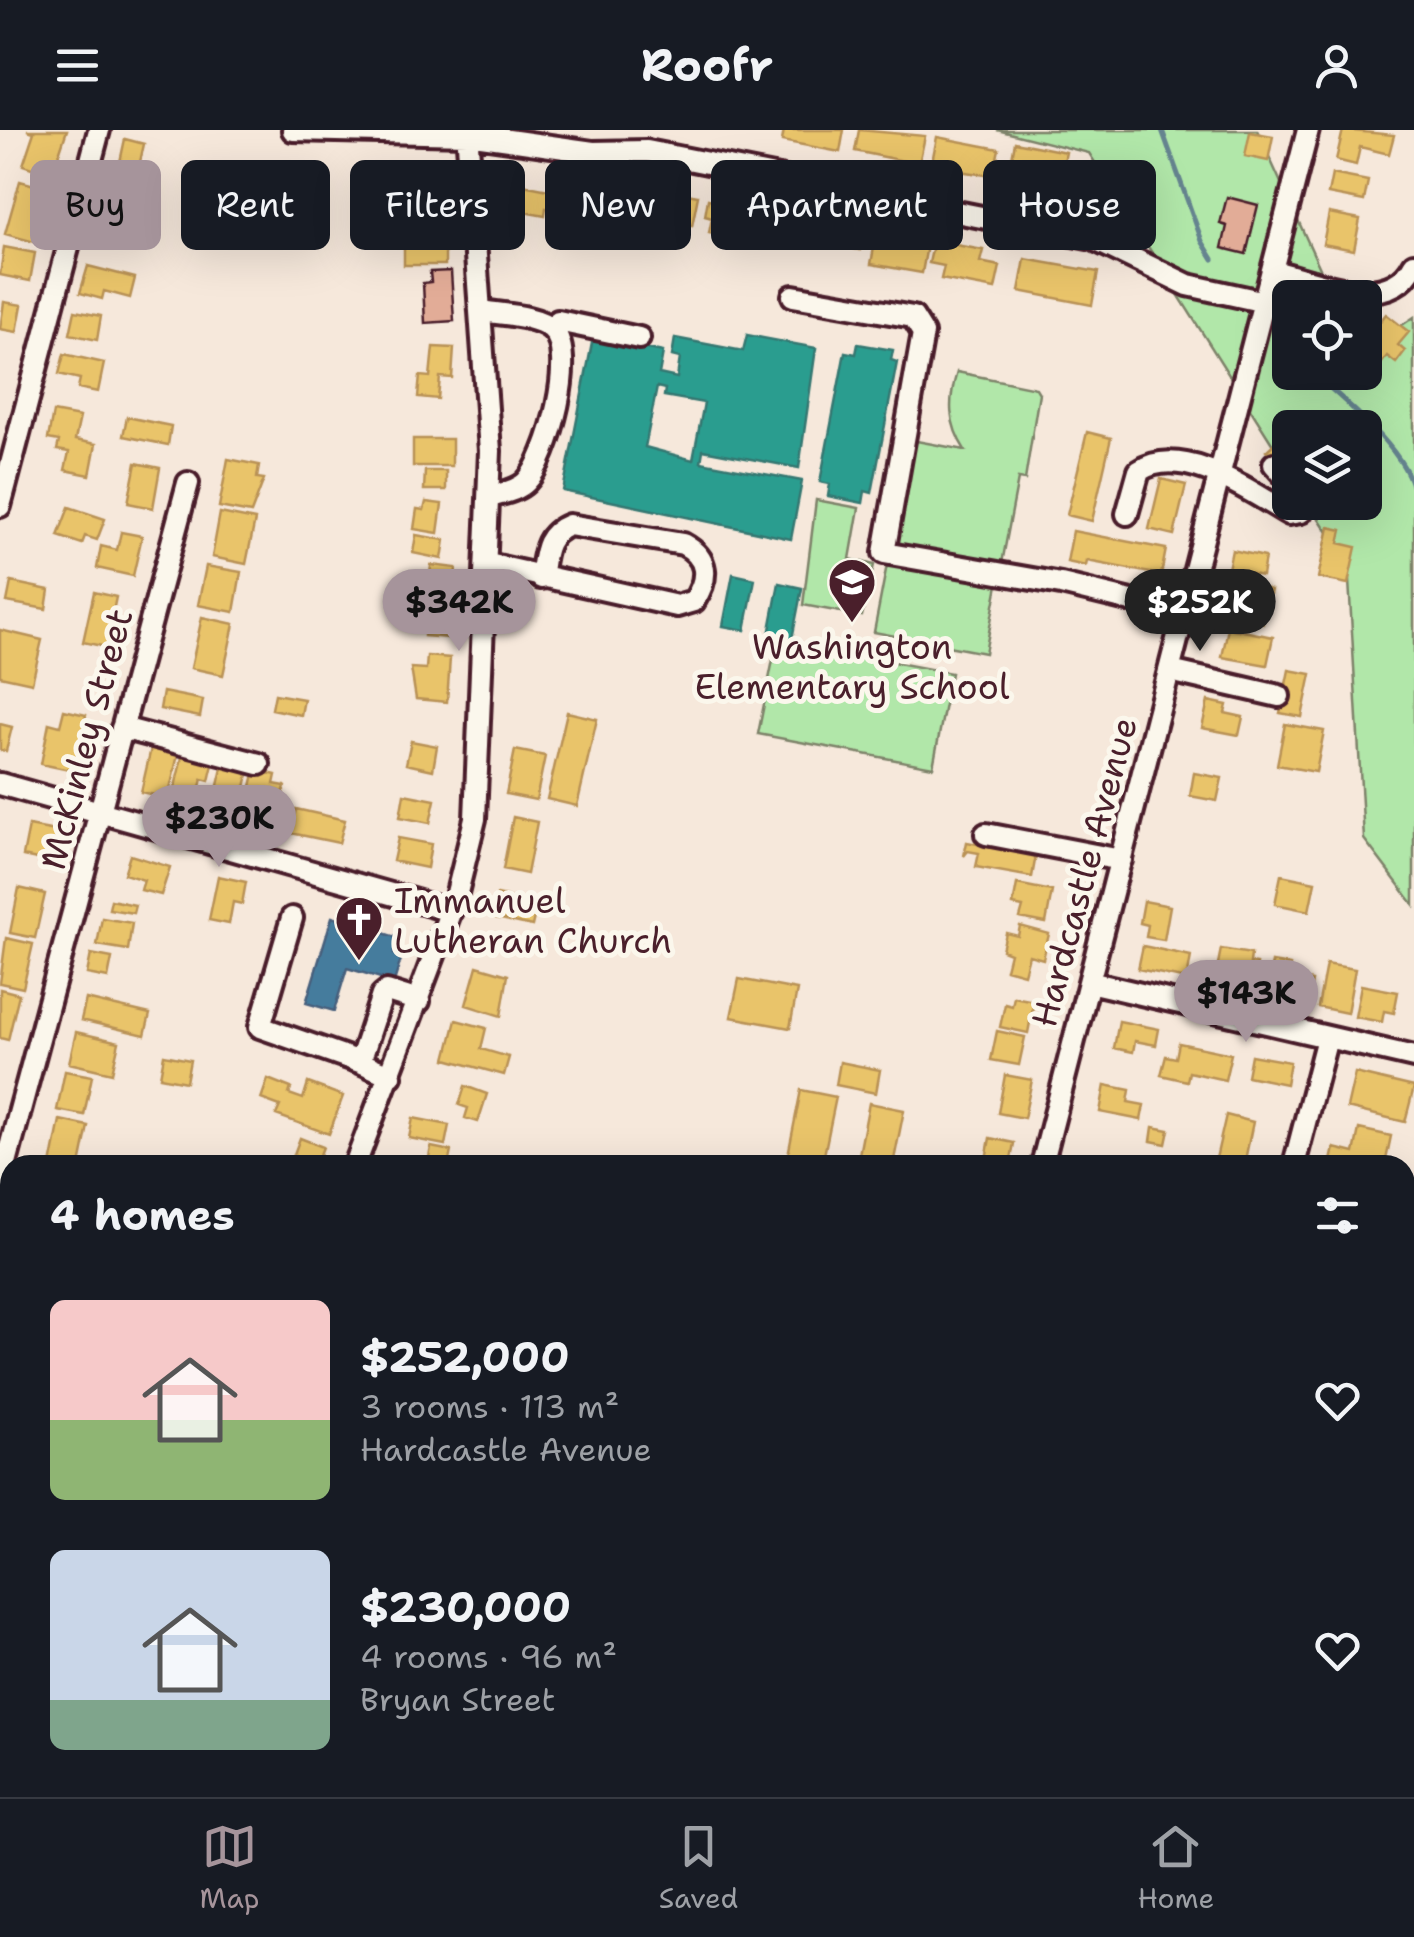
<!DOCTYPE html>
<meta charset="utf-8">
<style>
:root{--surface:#171b24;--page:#20242c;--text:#f1f3f6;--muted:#9ea1a6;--line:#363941;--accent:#a6949b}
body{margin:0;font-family:"Shantell Sans",sans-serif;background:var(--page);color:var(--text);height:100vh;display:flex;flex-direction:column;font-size:38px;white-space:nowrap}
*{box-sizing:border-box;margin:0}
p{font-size:32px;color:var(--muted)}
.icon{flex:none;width:55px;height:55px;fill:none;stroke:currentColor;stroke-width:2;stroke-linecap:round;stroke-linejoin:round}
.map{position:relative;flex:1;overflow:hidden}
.details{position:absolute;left:0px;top:1025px;width:1415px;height:642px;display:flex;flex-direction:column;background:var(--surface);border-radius:30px 30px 0 0;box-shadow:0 10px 40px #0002}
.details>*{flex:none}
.hud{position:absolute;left:30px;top:30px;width:1355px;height:90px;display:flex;gap:20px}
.tools{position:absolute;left:1272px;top:150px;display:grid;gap:20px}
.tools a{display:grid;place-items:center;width:110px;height:110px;border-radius:15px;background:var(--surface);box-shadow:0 10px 40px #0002;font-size:50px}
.price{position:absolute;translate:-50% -85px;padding:0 22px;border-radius:35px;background:var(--accent);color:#111;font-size:32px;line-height:65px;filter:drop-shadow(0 2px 5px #0008)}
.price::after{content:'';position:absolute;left:50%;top:60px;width:30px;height:22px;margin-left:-15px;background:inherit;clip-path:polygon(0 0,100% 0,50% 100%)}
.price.active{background:#222;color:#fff}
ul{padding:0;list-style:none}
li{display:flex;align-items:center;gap:30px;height:250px;padding:0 50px}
li span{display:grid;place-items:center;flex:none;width:280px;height:200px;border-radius:15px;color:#555}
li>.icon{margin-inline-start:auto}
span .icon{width:120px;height:120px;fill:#fffc;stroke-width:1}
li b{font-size:42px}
h2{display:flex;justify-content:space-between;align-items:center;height:120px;padding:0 50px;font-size:42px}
.chip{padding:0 35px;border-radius:15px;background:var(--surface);box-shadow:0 10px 40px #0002;font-size:35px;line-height:90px}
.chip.active{background:var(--accent);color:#111}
header{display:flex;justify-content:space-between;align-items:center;height:130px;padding:0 50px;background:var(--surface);font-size:45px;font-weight:700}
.tabs{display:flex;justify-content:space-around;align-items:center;height:140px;border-top:2px solid var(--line);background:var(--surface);font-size:28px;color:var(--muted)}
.tabs a{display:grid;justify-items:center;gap:5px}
.tabs .active{color:var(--accent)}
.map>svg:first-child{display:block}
</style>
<header><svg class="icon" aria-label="menu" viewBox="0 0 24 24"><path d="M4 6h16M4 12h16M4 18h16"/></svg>Roofr<svg class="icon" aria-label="person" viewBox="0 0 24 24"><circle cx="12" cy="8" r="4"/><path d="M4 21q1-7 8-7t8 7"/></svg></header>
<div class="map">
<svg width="1414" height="1667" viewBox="0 0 1414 1667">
<rect width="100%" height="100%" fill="#f6e8db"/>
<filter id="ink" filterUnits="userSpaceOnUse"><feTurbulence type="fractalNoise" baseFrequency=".01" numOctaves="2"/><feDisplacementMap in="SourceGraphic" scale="20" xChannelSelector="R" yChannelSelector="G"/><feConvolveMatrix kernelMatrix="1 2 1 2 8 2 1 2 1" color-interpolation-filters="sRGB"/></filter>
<g filter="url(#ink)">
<path fill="#b1e7a9" stroke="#7e836a" stroke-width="2.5" d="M997,0H1257L1333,167L1290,168V242H1365V220L1414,187V775L1364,709L1348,433L1309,373L1365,372V298H1290V342L1089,23Z
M957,242L1036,258L1039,263L1025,350L1018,349L985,523L874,502L911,310L965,320C948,294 948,271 957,242Z
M816,370L859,378L850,429L874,435L862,486L803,475Z
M777,510L951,543L933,637L758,604Z
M1414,1161V1272L1405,1269V1174Z"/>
<path fill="#e9c46a" stroke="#b99257" stroke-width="2.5" d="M27,0H67L52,45L23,35L34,2Z
M784,0H844L840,22L782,11Z
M859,0L925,6L919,34L855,21Z
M1343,0L1394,5L1389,24L1360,17L1356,35L1336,30Z
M1250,2L1273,6L1268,31L1245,26Z
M937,7L999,19L993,46L931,37Z
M125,9L144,14L132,68L113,64Z
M1015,12L1066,22L1057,67L1030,62L1031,53L1008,49Z
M1096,33L1126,39L1118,77L1088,71Z
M256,36L289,47L282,88L266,85L268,75L250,72Z
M1332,44L1368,51L1364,71L1328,64Z
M589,50L640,60L635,86L584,76Z
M20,51L53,60L38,113L5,104Z
M523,55L564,63L561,81L546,78L545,86L518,81Z
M395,56L452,67L447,89L409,81L410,74L392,71Z
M648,57L698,66L692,96L642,86Z
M708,69L754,78L747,111L709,103L712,88L705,86Z
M110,70L135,75L130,102L137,103L134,120L102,113Z
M764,77L814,86L808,114L759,104Z
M1329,83L1360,89L1354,120L1323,114Z
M827,88L865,96L860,120L822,113Z
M420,92H445V135H404V111H420Z
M877,101L928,110L922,143L871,134Z
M934,111L983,120L980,132L1000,136L995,159L941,149L944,136L929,133Z
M4,117L35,123L30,151L0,145Z
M1025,129L1098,142L1092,175L1019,161Z
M88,136L135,148L130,168L104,161L102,169L80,163Z
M4,172L22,175L17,202L0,199Z
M75,181L101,186L97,210L70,204Z
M1386,184L1409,202L1398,215L1405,221L1396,233L1387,226L1378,238L1365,228V210Z
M433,217L454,218L452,248L440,247L438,269L418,267L420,246L430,247Z
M64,224L104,233L98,262L78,258L80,249L59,244Z
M53,282L80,287L75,310L96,314L90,345L65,340L69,322L57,320L59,311L48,309Z
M127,287L171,296L168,315L123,306Z
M1087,302L1111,308L1092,391L1067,385Z
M1283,305L1290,312V345L1266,321Z
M413,309H452V336H413Z
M228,329L259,335L257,348L264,349L251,383L219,377Z
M136,333L160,338L153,378L128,373Z
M425,341H446V360H424Z
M1161,349L1186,355L1174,405L1149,399Z
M426,372L442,374L438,403L414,399L417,379L424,380Z
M69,377L105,389L97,410L85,406L82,414L58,406Z
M220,383L255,390L246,434L212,427Z
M1329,397L1342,400L1339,413L1356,417L1348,454L1318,448Z
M1073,401L1166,419L1161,445L1087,431L1086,436L1067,432Z
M121,402L142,406L133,446L97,438L101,416L117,420Z
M416,405L445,410L442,429L413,423Z
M1232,420L1265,427L1262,446L1228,439Z
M431,435L456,438L449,508L424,506Z
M206,436L241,442L234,482L198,475Z
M1234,451L1271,460L1263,493L1226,484Z
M11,452L49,460L46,479L7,472Z
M94,462L116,467L109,501L115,502L111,518L83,512Z
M202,487L234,494L223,545L191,538Z
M1228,498L1273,507L1267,535L1222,527Z
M0,500L42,510L32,553L0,546Z
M427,526L450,528L447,572L416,569L411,538L426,539Z
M1289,540L1311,544L1302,587L1280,583Z
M163,562L203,570L200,587L160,579Z
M275,564L304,569L301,585L272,579Z
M1208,571L1227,575L1225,583L1243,587L1239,605L1202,598Z
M64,580L86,585L74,641L41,634L49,593L60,596Z
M567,582L597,589L577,676L547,669Z
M0,594L12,597L6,621L0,620Z
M1285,594L1324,601L1316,642L1277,635Z
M411,611L437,616L433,640L406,634Z
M152,614L179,620L168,668L141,662Z
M515,620L545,626L536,670L506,664Z
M183,623L214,630L209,651L202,649L195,676L172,670Z
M223,634L249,640L238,687L212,681Z
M255,640L276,645L274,654L285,656L275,697L243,689Z
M1194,643L1222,648L1217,671L1190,666Z
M404,664L435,670L430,693L400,687Z
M296,679L345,690L339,713L291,703Z
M513,687L537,692L527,744L503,739Z
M29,696L66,703L60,734L23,726Z
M398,708L431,714L427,738L393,731Z
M967,712L1036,725L1032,747L976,737L979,723L968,721L964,726Z
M130,725L170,737L161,765L141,760L144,750L124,744Z
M1281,745L1315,752L1309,781L1275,774Z
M218,746L246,752L242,774L233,772L229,794L209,790Z
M1017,754L1052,761L1046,793L1020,788L1023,777L1013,775Z
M19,758L45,764L35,808L10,803Z
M497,765L537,774L532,796L492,787Z
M111,770L135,775L133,783L109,779Z
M1144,771L1170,776L1164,810L1146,807L1148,795L1140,793Z
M102,788L132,793L128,820L97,815Z
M1020,796L1049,804L1043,829L1029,825L1024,844L1006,839L1010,823L1002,820L1006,803L1018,806Z
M6,808L33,814L23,858L0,853Z
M1143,816L1191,826L1187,849L1138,839Z
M1221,819L1251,824L1250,833L1257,834L1253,857L1215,849Z
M91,824L112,828L108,848L87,844Z
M1272,832L1290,835L1288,846L1312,851L1308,872L1266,864Z
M1326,834L1355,839L1347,883L1318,877Z
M477,836L508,845L501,886L466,875Z
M739,849L797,860L790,898L731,887Z
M1361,855L1398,862L1394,883L1384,881L1382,892L1355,887Z
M0,859L19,864L8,910L0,908Z
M1014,867L1034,871L1028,903L1000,897L1005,874L1012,876Z
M86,869L150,884L145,905L81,890Z
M456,890L486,898L481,919L509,927L504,945L446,929Z
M1119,891L1159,899L1156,915L1135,911L1133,922L1114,918Z
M997,901L1025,907L1019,935L991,930Z
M76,902L119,912L112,943L69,933Z
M1179,913L1231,924L1225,950L1189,942L1187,951L1161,945L1166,926L1176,928Z
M164,925L190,930L186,952L160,947Z
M1251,925L1290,932L1286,954L1247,946Z
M840,932L880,940L876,963L836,955Z
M65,941L92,946L84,985L57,980Z
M1355,943L1414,957L1405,992L1347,978Z
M1005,945L1032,950L1024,988L998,983Z
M268,949L291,958L289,964L303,969L308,953L343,966L329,1004L276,985L280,976L261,969Z
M1105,955L1130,960L1128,972L1144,975L1141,990L1100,982Z
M465,956L487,964L478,992L465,988L468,978L459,975Z
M801,960L836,967L822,1035H786Z
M869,973L904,980L893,1035H857Z
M1226,985L1253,992L1244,1035L1215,1033Z
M413,988L449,995L445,1015L409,1008Z
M60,990L88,996L80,1035H51Z
M1153,997L1169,1000L1166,1014L1151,1011Z
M1359,999L1391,1006L1385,1035H1330L1334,1018L1354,1023Z
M300,1008L323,1017L316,1035H290Z
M990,1008L1014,1013L1010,1035H985Z
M431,1017L451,1021L448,1035L428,1033Z
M1085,1028L1121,1034V1035H1084Z
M0,1225L10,1227V1280L0,1277Z
M0,1319L8,1321L3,1339L0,1338Z
M1405,1591L1414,1593L1413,1619L1406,1617L1405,1621Z
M409,1658H492L490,1667H407Z
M669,1658H704L702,1667H667Z
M730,1658H762L760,1667H728Z
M919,1658L953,1667H915Z
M1078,1658H1112L1108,1667H1074Z
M1210,1658H1242L1231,1667H1210L1206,1661Z
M512,1660L550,1667H510Z"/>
<path fill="#2a9d8f" stroke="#347771" stroke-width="2.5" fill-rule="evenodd" d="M747,205L816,218L799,338L703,320L701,332L802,351L791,409L563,361L593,208L663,222L659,244L677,248L680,228L672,226L675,208L743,221ZM657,257L665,259L664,266L704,273L693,330L645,317Z
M858,214L893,220L891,230L897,232L872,363L865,361L863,373L828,366L830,354L820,352L845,222L856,224Z
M733,444L755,449L745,500L723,496Z
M779,453L802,458L792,509L769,505Z"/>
<path fill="#457b9d" stroke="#465f7b" stroke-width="2.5" d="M332,787L399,808L394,824L402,826L394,852L347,838L334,881L306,873Z"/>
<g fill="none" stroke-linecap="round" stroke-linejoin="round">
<path stroke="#65848f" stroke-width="5" d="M1162,0L1202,111L1213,129
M1284,212L1290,220
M1312,242C1343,270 1409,322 1414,364"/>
</g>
<path fill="#e2ac97" stroke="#4a1f2b" stroke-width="2.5" d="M1227,67L1258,75L1246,124L1222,118L1227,96L1220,94Z
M451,141L454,191L425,193L423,153L431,152L430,142Z"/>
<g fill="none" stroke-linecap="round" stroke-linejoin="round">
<g stroke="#4a1f2b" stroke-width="28">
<path id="minor" d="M293,0L467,4L593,22L647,21L1093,109L1188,155L1265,172
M1273,141C1315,150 1389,185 1414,134
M793,166L913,187L923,203L884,423L1061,454L1185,484
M483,181C503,185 535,185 551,198C579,221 548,330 526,352C517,361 502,363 490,367
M551,198L558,191L639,208
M1274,334L1290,352
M0,376L99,0
M1127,384L1139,341C1182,312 1251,362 1289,384L1301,382L1302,372
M488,434L677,476L694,471C709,448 709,428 683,414L569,395C544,405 545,424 541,448
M1170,541L1279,566
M122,598L259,634
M0,654L451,781
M986,704L1121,730
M292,788L260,897L360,932
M1089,852L1414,927
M391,946L360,932L382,865L387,861L419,871
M355,1035L456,767L475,689L490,321L467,0
M1042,1035L1308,0
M1294,1035L1327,908
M0,1055L188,353
M1405,1546L1414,1548
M111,1658L161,1667
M1019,1658L1028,1667
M0,1662L5,1667
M61,1667L65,1658
M878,1667L881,1658"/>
</g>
<use href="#minor" stroke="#fbf7ec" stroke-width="20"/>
</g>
</g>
<defs>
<g id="school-pin" transform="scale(2.5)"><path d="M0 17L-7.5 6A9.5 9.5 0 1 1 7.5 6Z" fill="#4a1f2b" stroke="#fbf7ec"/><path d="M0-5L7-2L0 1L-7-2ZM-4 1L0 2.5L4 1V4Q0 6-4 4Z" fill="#fff"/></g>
<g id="church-pin" transform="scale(2.5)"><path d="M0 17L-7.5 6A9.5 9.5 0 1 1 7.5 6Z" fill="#4a1f2b" stroke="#fbf7ec"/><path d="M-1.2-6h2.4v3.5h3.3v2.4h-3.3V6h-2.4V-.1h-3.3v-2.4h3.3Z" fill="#fff"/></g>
</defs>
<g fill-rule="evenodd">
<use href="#school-pin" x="852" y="452"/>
<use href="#church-pin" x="359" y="790"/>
</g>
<g text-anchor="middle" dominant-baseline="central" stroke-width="10" stroke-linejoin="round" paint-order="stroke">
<g font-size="35" fill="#4a1f2b" stroke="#fbf7ec">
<text x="852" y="516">Washington<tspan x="852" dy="40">Elementary School</tspan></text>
<text x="394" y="770" text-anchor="start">Immanuel<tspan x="394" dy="40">Lutheran Church</tspan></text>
</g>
<g font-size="35" fill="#4a1f2b" stroke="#fbf7ec">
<text transform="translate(86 609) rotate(-75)">McKinley Street</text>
<text transform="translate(1084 742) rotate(-75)">Hardcastle Avenue</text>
</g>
</g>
</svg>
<div class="tools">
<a><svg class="icon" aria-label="locate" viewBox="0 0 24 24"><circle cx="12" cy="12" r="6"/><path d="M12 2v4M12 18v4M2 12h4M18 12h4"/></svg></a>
<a><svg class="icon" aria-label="layers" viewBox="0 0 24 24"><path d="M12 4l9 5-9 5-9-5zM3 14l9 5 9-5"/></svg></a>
</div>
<b class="price" style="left:459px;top:524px">$342K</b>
<b class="price active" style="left:1200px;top:524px">$252K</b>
<b class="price" style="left:219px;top:740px">$230K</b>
<b class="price" style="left:1246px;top:915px">$143K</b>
<div class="hud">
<a class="chip active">Buy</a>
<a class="chip">Rent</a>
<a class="chip">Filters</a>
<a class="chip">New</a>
<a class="chip">Apartment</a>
<a class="chip">House</a>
</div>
<section class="details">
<h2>4 homes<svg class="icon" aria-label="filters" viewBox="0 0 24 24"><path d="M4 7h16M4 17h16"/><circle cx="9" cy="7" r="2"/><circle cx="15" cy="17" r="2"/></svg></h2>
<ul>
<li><span style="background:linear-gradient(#f6c9c9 60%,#8fb573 0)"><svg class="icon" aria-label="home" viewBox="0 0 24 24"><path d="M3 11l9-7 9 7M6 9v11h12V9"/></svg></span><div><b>$252,000</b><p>3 rooms · 113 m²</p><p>Hardcastle Avenue</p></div><svg class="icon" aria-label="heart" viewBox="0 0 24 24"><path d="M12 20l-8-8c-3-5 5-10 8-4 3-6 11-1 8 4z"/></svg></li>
<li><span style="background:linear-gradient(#c9d6e8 75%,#7fa58c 0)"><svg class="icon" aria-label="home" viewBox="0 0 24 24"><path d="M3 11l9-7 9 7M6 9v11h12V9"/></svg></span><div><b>$230,000</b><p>4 rooms · 96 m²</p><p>Bryan Street</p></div><svg class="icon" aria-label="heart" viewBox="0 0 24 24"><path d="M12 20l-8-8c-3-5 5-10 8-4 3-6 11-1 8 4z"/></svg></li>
</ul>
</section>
</div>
<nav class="tabs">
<a class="active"><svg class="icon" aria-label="map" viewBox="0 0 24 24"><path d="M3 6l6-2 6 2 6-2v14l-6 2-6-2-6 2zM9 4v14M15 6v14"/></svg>Map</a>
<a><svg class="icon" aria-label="saved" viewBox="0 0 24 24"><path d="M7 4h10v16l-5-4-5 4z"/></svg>Saved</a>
<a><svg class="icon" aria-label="home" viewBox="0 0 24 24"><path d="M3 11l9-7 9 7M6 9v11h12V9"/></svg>Home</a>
</nav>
